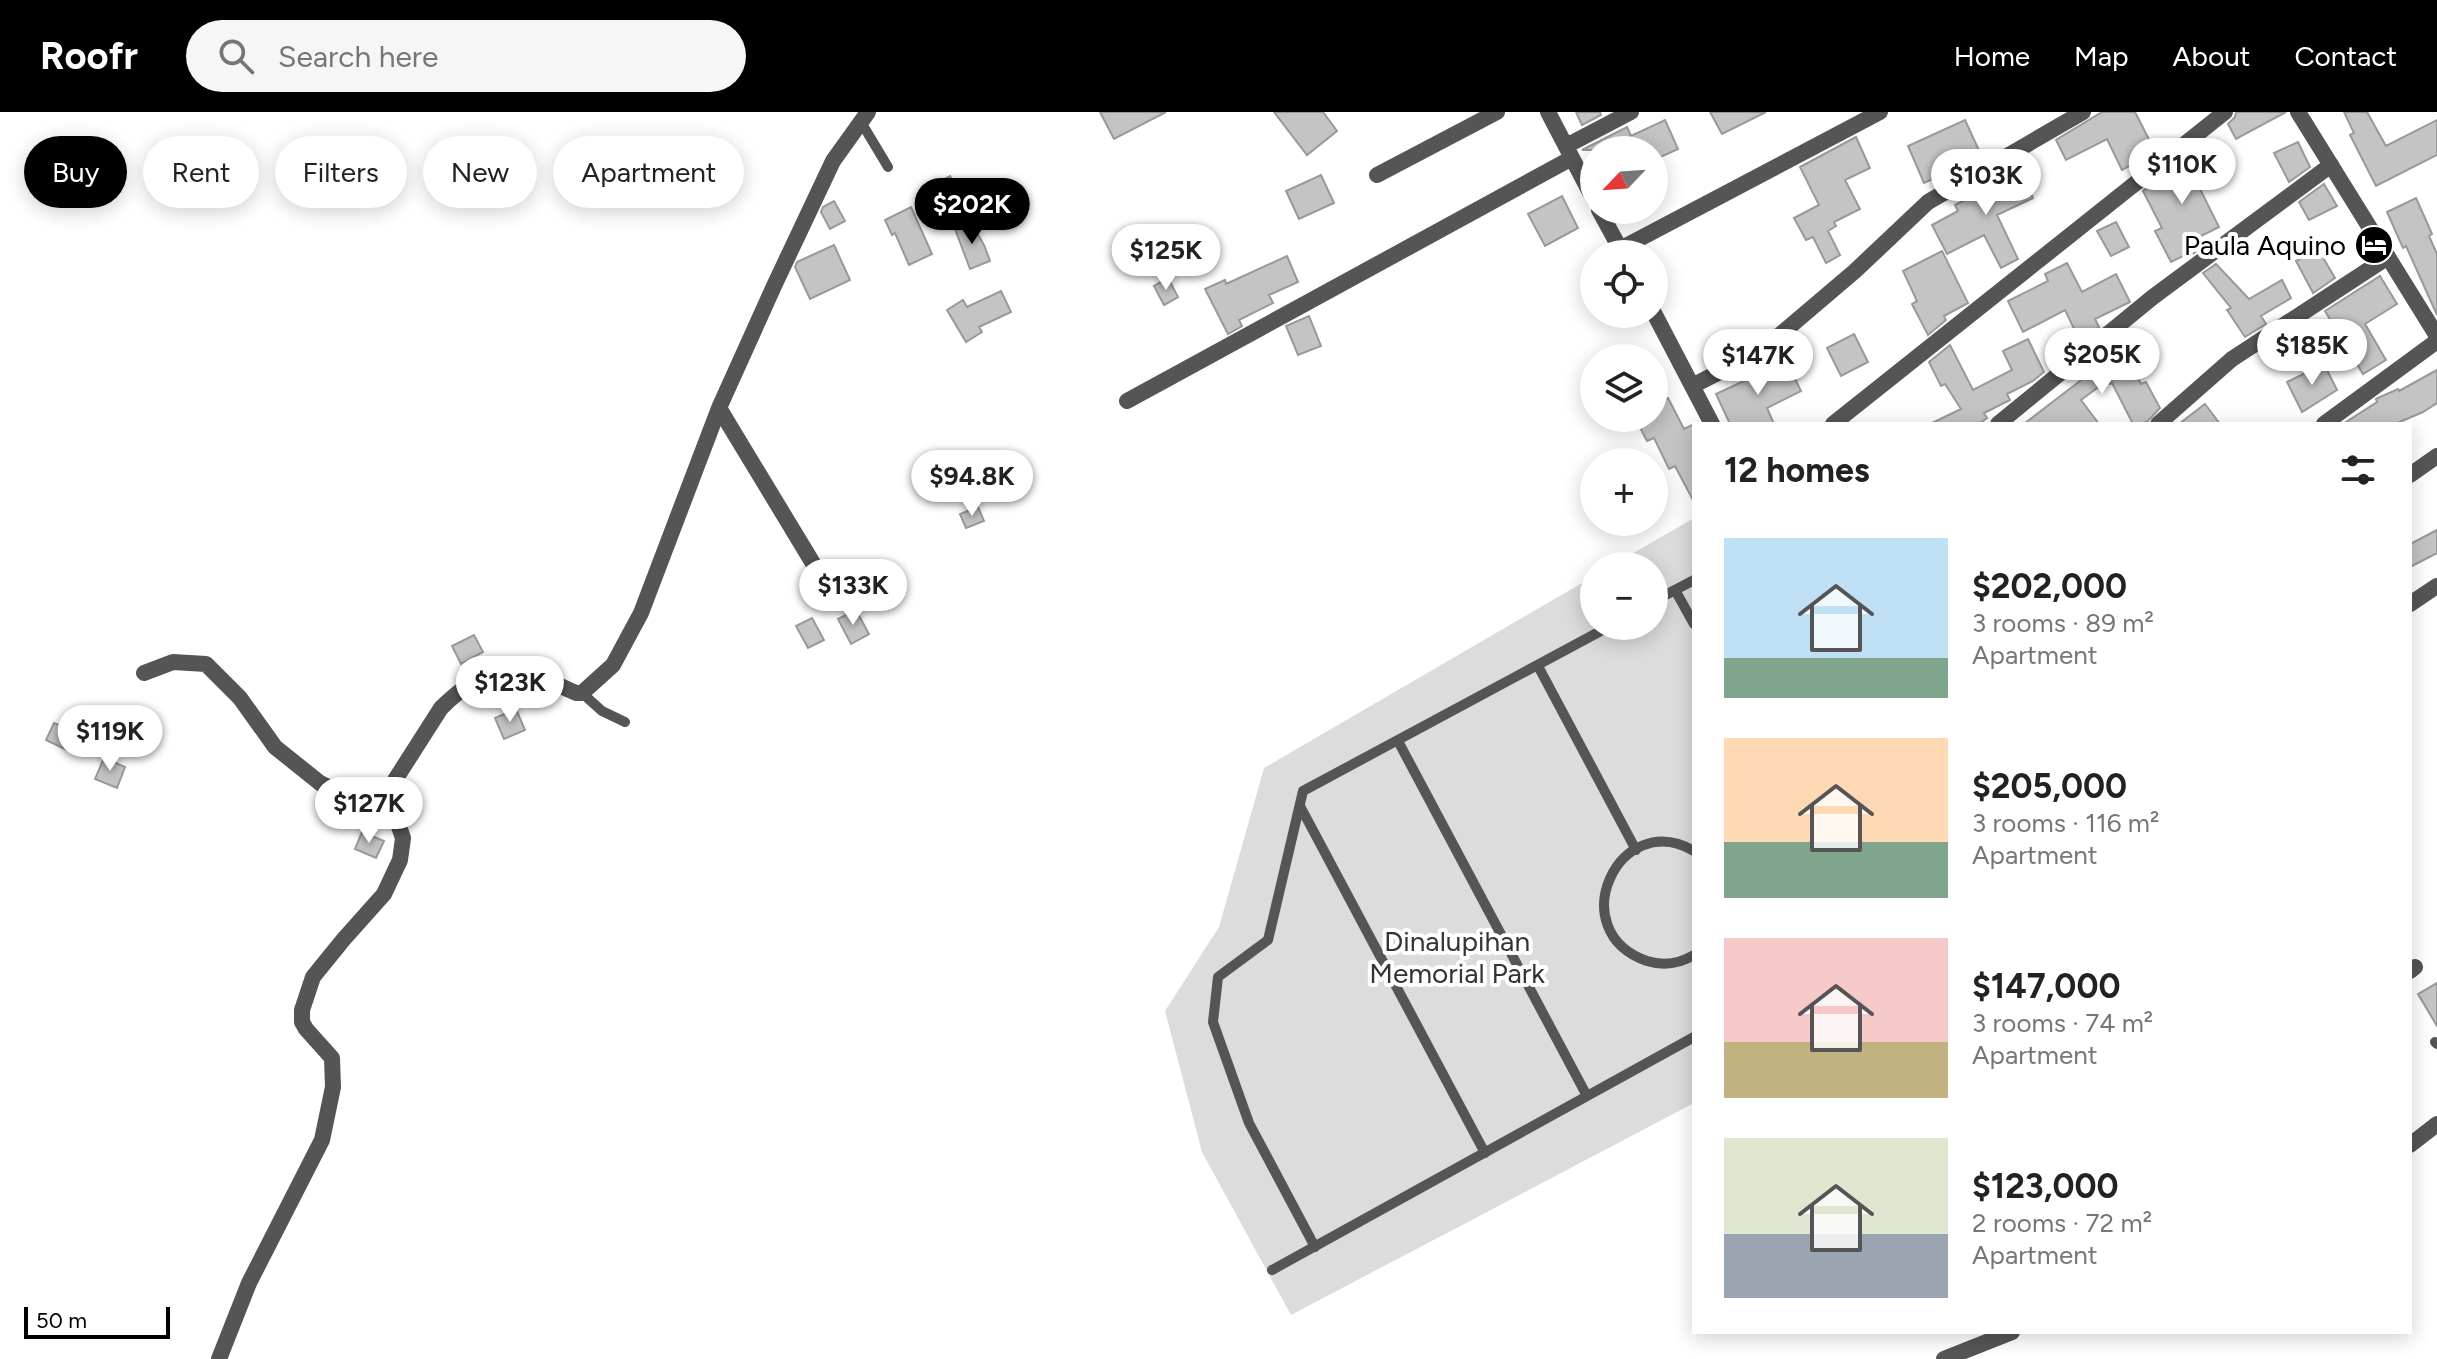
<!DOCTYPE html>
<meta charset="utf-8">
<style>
:root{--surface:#fff;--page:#f6f6f6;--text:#222;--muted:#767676;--accent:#000}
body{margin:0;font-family:Figtree,sans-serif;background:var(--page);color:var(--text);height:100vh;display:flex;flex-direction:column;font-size:30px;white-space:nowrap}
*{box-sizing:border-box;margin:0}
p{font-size:26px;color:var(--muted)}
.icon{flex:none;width:44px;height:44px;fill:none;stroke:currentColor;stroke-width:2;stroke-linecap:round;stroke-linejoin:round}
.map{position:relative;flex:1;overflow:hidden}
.sheet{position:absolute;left:1692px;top:310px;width:720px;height:912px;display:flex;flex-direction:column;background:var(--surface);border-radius:0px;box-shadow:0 4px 20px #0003}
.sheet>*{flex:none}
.guide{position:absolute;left:24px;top:24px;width:760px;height:72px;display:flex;gap:16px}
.needle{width:52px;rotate:245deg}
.buttons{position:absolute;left:1580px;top:24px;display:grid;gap:16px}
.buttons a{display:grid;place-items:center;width:88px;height:88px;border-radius:50%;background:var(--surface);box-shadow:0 4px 20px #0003;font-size:40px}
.scale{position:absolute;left:24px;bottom:20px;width:146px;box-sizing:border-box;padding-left:8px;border:4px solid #000;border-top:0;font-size:22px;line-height:28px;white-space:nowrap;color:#000;-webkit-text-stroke:6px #fff;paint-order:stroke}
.price{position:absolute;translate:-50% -68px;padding:0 18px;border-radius:28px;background:#fff;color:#222;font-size:26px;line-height:52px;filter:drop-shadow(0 2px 4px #0008)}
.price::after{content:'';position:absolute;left:50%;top:48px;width:24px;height:18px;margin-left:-12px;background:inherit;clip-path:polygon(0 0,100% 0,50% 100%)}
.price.current{background:var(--accent);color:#fff}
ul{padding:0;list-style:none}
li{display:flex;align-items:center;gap:24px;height:200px;padding:0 32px}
li span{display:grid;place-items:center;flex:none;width:224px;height:160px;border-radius:0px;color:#555}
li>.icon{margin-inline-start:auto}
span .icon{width:96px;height:96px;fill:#fffc;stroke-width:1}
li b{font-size:34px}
h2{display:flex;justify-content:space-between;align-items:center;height:96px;padding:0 32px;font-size:34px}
.pill{padding:0 28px;border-radius:36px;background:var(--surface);box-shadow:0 4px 20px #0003;font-size:28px;line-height:72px}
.pill.current{background:var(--accent);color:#fff}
header{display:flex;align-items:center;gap:48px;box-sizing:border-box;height:112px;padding:0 40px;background:var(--accent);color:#fff}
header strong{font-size:38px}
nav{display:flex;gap:44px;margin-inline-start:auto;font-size:28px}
.search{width:560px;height:72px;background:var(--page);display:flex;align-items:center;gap:20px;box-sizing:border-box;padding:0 28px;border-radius:44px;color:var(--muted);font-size:30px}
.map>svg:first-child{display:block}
</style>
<header>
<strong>Roofr</strong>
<div class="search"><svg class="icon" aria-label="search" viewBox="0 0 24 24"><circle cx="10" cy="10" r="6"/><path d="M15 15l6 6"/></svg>Search here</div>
<nav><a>Home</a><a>Map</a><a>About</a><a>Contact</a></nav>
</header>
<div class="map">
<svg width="2437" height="1247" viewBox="0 0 2437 1247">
<rect width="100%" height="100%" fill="#fff"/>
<path fill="#dcdcdc" d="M1694,406V991L1291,1203L1202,1040L1165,899L1219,815L1264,656L1594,464V514H1654V454H1611Z"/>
<path fill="#c4c4c4" stroke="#999" stroke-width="2" d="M1100,0H1166L1114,27Z
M1274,0H1323L1337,19L1307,43Z
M1576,0H1600L1601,3L1582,13Z
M1710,0H1766L1722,22Z
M2102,0H2135L2156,41L2133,59L2131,53L2122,58L2107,27L2066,48L2056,28Z
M2236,0H2286L2236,27L2228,12L2235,5Z
M2344,0H2367L2386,34L2437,8V43L2376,74L2350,23L2354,21Z
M1665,8L1678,37L1654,48V38H1582L1627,15L1631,24Z
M1965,8L1982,45L1924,71L1908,34Z
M1856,25L1870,56L1845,68L1860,97L1834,110L1836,114L1828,119L1840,143L1826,151L1813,125L1806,128L1794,106L1819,93L1800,55Z
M2298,30L2310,55L2289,70L2274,41Z
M2197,36L2214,70L2200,77L2219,115L2195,127L2202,135L2190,144L2187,142L2171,150L2155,119L2162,116L2143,79Z
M2018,55L2033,86L1997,103L2018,147L2001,156L1984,123L1947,142L1932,113L1958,99L1955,93L1983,79L1980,73Z
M1321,63L1334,91L1299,107L1286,79Z
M950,64L958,81L930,96L921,79Z
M2324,72L2337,94L2309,108L2299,90Z
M1562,84L1578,116L1545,134L1528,102Z
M2416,86L2432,122L2429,124L2437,142V203L2406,134L2403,136L2387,100Z
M834,89L845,109L830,117L821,100L823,95Z
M911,95L932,142L909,153L895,121L892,123L885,108Z
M970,109L984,133L990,149L970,157L955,117Z
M2116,110L2129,135L2111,144L2097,119Z
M834,133L850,168L810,187L795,155L797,150Z
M2318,137L2335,166L2313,181L2296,149Z
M1942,139L1968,191L1944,204L1946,208L1928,223L1912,192L1917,189L1903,159Z
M1287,144L1298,170L1269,183L1273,191L1239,208L1242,214L1228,222L1205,177L1225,168L1226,172Z
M2067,151L2082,180L2116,162L2130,190L2095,207L2099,215L2086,226L2084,222L2078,225L2065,198L2023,220L2008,189L2048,169L2045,162Z
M2216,152L2249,187L2282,168L2291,186L2261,204L2266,212L2245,225L2227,198L2231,196L2203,161Z
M2380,164L2397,192L2365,212L2386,248L2363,262L2325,199Z
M1168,166L1178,185L1164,193L1154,174Z
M1001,179L1011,200L979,215L982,220L966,230L947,198L963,188L967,195Z
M1309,204L1321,234L1298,243L1286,214Z
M1854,222L1868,250L1841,264L1827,236Z
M2028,227L2044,260L2033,269L2007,282L2010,288L1984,301L1987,306L1979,312H1930L1961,297L1945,272L1941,274L1929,250L1950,233L1973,278L2012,258L2003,239Z
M2123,236L2141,272L2146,270L2160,296L2148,309L2141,312H2133L2112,271L2110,272L2108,268L2081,288L2099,312H2024Z
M1788,252L1801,279L1767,296L1774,312H1730L1716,282L1752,265L1754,269Z
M2324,252L2337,278L2302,300L2287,270Z
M2437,258V291L2423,300L2395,312H2343L2377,290L2376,287L2378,286L2398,277L2399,279Z
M1668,286L1684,317L1694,312V390L1675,354L1669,357L1654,326L1647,329L1635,306H1654V294Z
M2205,292L2220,312H2179Z
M978,395L984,409L966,416L960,402Z
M2437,418V441L2410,455V432Z
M856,498L869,522L851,532L838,507Z
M812,506L824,528L808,536L796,514Z
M474,523L483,540L461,552L452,534Z
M516,597L525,618L504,627L495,606Z
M54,611L81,623L73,641L46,628Z
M104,646L125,655L117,676L95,667Z
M362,720L384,729L376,746L355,737Z
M2437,871V914L2418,882Z"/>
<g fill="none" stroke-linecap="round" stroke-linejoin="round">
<path stroke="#555" stroke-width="10" d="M861,10L888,55
M1675,478L1694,512
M1654,489L1694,468
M1538,554L1636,738
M582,581L602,599L625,610
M1398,629L1587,984
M1300,694L1485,1041
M1694,739C1619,695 1561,819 1647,849C1663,854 1679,852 1694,843
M2435,930L2437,932
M1315,1135L1249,1011L1213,910L1218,865L1268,828L1303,679L1610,514
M1272,1158L1694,925"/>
<path stroke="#555" stroke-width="16" d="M1548,0L1594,88
M1566,34L1631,0
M1377,63L1497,0
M1599,98L1623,142
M1620,137L1880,0
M1654,201L1712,312
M1692,274L1761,239L1855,159L1928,90L2083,0
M1127,289L1572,46
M719,296L834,486
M1833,312L2225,0
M1998,312L2153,185L2331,53
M2158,312L2232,247L2388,145
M2324,312L2437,229
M2410,363L2437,344
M2410,492L2437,474
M144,561L173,550L206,552L240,586L275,635L320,671L354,688L390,689
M2410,859L2415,855
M2410,1033L2437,1012
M219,1247L249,1171L322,1028L333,975L332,946L306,917L302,910V898L313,865L343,828L384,782L400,748L403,726L390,689L395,668L441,596C457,580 493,551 517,557C537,561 557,573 576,581H582L613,553L641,501L719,296L774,174L833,49L868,0
M1944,1247L2012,1220"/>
<path stroke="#555" stroke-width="16" d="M2298,0L2437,224"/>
</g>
<defs>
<g id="hotel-disc" transform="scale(2)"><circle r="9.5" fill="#000" stroke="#fff"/><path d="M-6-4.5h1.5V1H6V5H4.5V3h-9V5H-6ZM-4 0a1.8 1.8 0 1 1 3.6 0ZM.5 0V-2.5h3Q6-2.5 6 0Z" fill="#fff"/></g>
</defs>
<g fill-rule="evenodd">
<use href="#hotel-disc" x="2374" y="133"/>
</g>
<g text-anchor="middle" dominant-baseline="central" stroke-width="8" stroke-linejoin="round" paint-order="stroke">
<g font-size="28" fill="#000" stroke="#fff" text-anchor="end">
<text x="2346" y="133">Paula Aquino</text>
</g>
<g font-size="28" fill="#333" stroke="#fff">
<text x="1457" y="829">Dinalupihan<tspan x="1457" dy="32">Memorial Park</tspan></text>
</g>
</g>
</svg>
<div class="buttons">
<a><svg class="needle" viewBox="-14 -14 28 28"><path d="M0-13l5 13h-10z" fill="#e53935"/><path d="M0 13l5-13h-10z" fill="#767676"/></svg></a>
<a><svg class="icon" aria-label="locate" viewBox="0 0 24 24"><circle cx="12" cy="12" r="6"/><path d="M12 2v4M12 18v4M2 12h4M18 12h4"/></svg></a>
<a><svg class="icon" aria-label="layers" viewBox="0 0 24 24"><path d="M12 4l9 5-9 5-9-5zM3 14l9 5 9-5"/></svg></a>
<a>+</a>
<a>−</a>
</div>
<div class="scale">50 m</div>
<b class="price" style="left:2182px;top:94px">$110K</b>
<b class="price" style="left:1986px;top:105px">$103K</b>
<b class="price current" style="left:972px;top:134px">$202K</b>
<b class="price" style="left:1166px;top:180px">$125K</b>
<b class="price" style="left:2312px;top:275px">$185K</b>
<b class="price" style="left:2102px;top:284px">$205K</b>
<b class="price" style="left:1758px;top:285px">$147K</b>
<b class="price" style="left:972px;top:406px">$94.8K</b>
<b class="price" style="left:853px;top:515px">$133K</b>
<b class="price" style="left:510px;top:612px">$123K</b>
<b class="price" style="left:110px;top:661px">$119K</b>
<b class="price" style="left:369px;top:733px">$127K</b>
<div class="guide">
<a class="pill current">Buy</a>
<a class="pill">Rent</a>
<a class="pill">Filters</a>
<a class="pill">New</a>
<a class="pill">Apartment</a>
</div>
<section class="sheet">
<h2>12 homes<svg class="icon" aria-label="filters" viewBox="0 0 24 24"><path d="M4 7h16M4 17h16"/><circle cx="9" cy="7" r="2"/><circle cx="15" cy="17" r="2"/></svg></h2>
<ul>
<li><span style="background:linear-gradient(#bfe0f5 75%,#7fa58c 0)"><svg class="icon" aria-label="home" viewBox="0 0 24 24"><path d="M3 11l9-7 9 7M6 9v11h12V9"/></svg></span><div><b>$202,000</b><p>3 rooms · 89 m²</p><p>Apartment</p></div></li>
<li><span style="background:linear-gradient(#ffd9b3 65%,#7fa58c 0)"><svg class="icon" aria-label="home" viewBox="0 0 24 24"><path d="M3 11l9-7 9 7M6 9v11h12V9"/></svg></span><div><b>$205,000</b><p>3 rooms · 116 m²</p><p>Apartment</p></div></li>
<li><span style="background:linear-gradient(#f6c9c9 65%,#c2b280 0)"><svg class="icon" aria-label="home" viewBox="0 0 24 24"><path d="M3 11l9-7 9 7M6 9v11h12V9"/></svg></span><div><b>$147,000</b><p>3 rooms · 74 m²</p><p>Apartment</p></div></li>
<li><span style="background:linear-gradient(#dfe7d0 60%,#9aa5b1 0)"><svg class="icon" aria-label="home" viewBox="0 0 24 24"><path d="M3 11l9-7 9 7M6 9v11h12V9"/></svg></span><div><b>$123,000</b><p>2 rooms · 72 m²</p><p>Apartment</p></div></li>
</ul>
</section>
</div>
